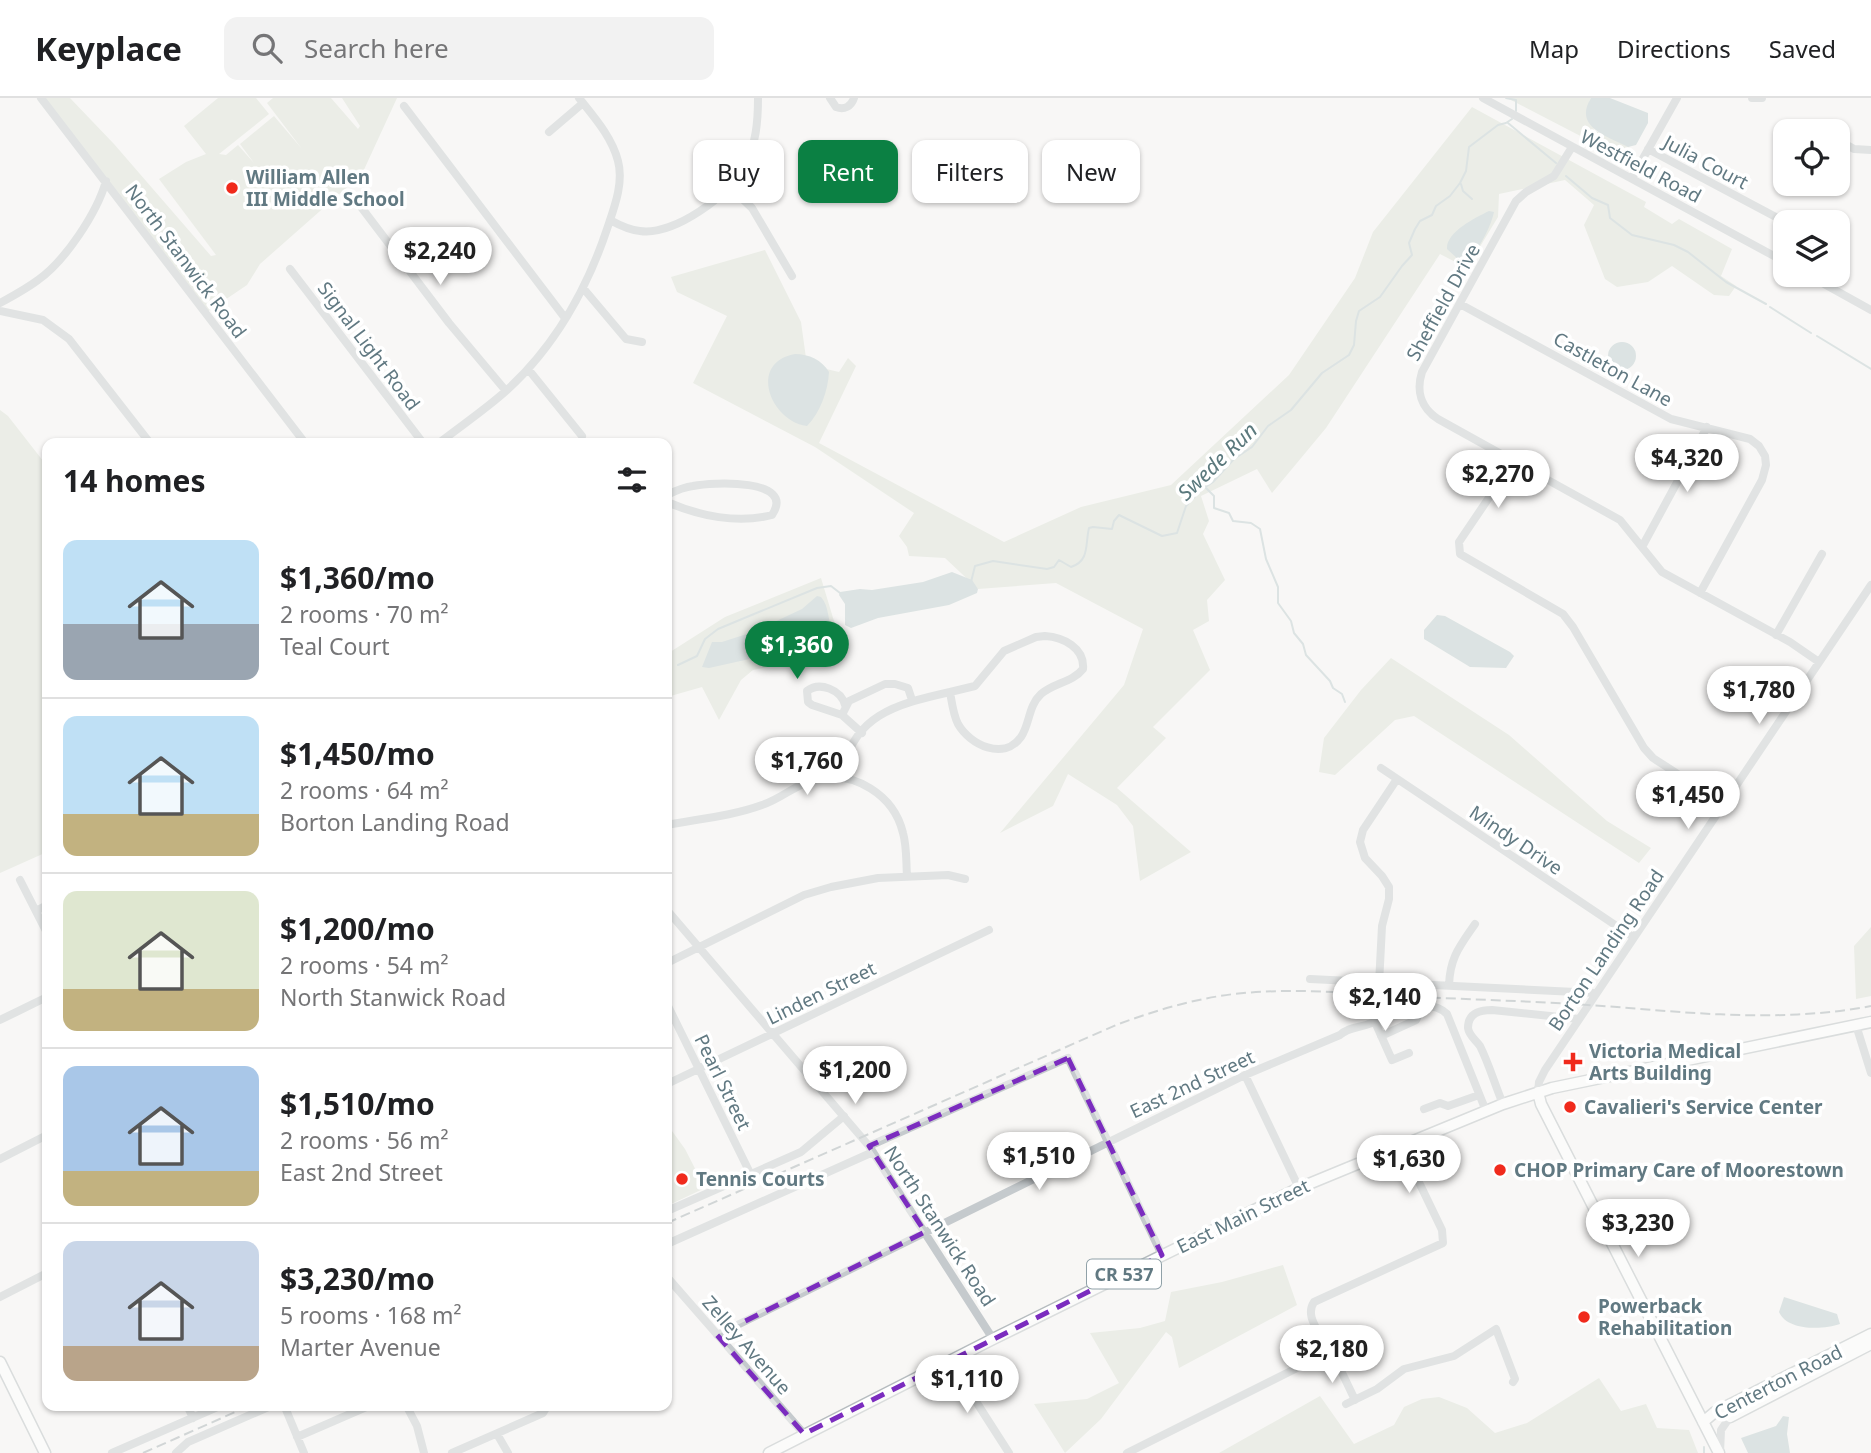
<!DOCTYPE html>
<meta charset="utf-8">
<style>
:root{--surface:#fff;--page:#f2f2f2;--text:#202124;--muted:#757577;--line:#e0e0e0;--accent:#0b8043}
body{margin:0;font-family:"Noto Sans",sans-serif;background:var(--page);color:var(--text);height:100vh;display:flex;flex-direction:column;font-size:26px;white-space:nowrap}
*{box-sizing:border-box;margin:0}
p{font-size:23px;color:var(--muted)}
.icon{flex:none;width:38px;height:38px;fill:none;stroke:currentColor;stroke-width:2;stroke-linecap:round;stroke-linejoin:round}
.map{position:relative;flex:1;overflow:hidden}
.panel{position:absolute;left:42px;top:340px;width:630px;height:973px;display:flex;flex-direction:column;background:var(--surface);border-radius:14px;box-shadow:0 2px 5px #0004}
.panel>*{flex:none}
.banner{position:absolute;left:693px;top:42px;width:665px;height:63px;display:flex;gap:14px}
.controls{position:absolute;left:1773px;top:21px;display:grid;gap:14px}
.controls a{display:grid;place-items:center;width:77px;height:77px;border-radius:14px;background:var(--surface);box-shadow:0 2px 5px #0004;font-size:35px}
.price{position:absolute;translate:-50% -60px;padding:0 16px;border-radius:24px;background:#fff;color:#222;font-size:23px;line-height:46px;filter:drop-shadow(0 2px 4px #0008)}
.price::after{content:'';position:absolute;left:50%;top:42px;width:21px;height:16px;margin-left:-10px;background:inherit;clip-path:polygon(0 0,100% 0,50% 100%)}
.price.on{background:var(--accent);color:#fff}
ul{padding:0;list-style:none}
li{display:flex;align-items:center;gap:21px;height:175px;padding:0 21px}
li+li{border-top:2px solid var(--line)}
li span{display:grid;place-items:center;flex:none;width:196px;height:140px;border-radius:14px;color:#555}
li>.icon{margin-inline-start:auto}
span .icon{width:84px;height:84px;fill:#fffc;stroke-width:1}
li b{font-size:30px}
h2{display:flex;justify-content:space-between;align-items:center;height:84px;padding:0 21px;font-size:30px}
.pill{padding:0 24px;border-radius:14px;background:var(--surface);box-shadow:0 2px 5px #0004;font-size:24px;line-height:63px}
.pill.on{background:var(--accent);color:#fff}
header{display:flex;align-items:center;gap:42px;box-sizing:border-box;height:98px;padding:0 35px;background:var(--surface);border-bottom:2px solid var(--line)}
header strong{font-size:33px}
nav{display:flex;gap:38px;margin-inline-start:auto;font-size:24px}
.search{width:490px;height:63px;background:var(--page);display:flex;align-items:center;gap:18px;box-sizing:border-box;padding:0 24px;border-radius:14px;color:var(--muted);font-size:26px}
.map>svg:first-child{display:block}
</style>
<header>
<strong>Keyplace</strong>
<div class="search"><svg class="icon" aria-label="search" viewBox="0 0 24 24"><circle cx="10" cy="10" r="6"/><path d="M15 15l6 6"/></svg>Search here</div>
<nav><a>Map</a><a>Directions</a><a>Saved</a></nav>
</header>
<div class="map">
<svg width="1871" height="1355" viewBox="0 0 1871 1355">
<rect width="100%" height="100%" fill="#f8f7f5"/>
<path fill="#dbe0d5" d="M42,0H70L114,46L211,158L216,157L159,81L186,64L206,56L184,28L218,0H256L269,16L219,56L226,57L238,47L254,65L240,46L274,18L302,51L267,5L273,0H331L358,31L360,28L342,0H397L362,76L260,166L247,187L207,214Z
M1507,0H1591L1589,4L1594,32L1630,49L1621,59Z
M1472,9L1646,104L1644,109L1672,126L1679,121L1732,151L1721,178L1736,188L1729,198L1714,197L1672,168L1648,184L1617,189L1605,181L1584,127L1594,107L1565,82L1499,96L1498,119L1467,170L1440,156L1326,330L1272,395L1257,371L1201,398L1209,423L1203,436L1225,482L1207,502L1209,523L1193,532L1210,572L1153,629L1166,640L1117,690L1191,754L1140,783L1133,728L1117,707L1068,676L1053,708L1000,735L1124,587L1143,531L1056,485L978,491L945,460L909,458L907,449L899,438L914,415L815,349L693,285L727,218L677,194L671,179L765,152L801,224L806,260L822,270L839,274L848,260L856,268L819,345L1004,444L1081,409L1171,387L1289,277L1355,180L1373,134Z
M0,312L8,318L47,368V754L0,775Z
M821,480L840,543L835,555L753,572L741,582L719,622L702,589L667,599V556L725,519Z
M1391,560L1509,637L1607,723L1651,750L1639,765L1414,618L1395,622L1335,677L1319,674L1324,640L1361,592Z
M1871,829V898L1856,901L1854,848Z
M667,1026L685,1051L705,1090L667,1108Z
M1283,1167L1297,1207L1179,1270L1172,1239L1166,1234L1101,1321L1065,1355L1034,1306L1087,1301L1119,1285L1090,1235L1140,1230L1165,1223L1171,1194L1222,1184Z
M1599,1280L1621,1313L1646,1306L1657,1330L1689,1332L1698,1355H1219L1320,1298L1354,1346L1394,1327L1404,1309L1422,1301L1439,1299L1467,1310L1495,1335L1527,1325Z"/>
<path fill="#bbcacc" d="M1591,0H1610L1648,15V25L1636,47L1628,49C1607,38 1573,29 1591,0Z
M1489,113L1494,114C1491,129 1478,153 1467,164L1459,162L1447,151C1446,134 1475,120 1489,113Z
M1608 258a14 14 0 1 1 28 0a14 14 0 1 1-28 0Z
M795,256C809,256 822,262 829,274C828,293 820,315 807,328C771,324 747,265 795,256Z
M952,474L972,482L978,491L977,495L949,507L878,520L851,530L845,527V506L839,497L840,494L860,491L872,492L923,484Z
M817,498L821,499C830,509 827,524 834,535L832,540C824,543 820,537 812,538L754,560L709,570L702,569L712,544H722L753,534L802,511Z
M1437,517L1445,518L1510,554L1514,558L1506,570L1470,569L1424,541V532Z
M1784,1199L1837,1216L1840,1226C1823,1232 1787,1233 1779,1214Z
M1783,1318L1789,1319L1787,1336L1790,1355H1748L1741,1340L1776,1328Z"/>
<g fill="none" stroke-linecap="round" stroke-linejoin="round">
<path stroke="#bbcacc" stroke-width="2" d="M1506,0L1516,2V13
M1508,25L1556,65
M1566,78L1592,100L1608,107L1610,120L1632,137L1674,147L1688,154L1726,184L1766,206
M1461,86L1463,93L1472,101
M1770,209L1811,235
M1817,238L1871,271
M1206,390L1214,398V410L1229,415L1233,423L1251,425L1260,431L1266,461L1278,489V505L1291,523L1294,535L1303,546L1306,557L1330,583L1333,590L1342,596L1345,604
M971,484L975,468L993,463L1047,471L1054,469L1059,462L1071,469C1090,463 1085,446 1089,430L1093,429L1112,431L1114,423L1119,417L1162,438L1177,435L1186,408L1201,392L1213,384L1234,361L1252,349L1268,328L1291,312L1322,275L1349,257L1354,247L1356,223L1359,213L1380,199L1402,168L1412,157L1409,145L1415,131L1420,123L1432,117L1436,108L1450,98L1460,85L1466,73L1469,49L1498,27L1506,25L1512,21
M678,567L697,558L705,541L718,531L817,490L831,488L840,495
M1704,1355V1349"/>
<g stroke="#b6bcbf" stroke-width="13">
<path id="major" d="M1538,994L1541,1006L1719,1355
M0,1264L45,1355
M1730,1319L1871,1246
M1703,1324L1715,1314L1871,1236
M769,1355L993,1241L1299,1090L1503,1006L1552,990L1871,924"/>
</g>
<path stroke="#c5cacd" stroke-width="8" d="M41,0L305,345
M830,0L836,9C844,12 851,9 854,0
M1483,0L1785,164
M1752,0H1762
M404,8L565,220
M1823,31L1826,33
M549,34L583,5
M1838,42L1854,51L1871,52
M1572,49L1554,78L1526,94L1516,103L1422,274C1416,293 1421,310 1438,321L1620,422L1662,474L1790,544L1819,564
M1648,51L1785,124
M1632,80L1677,0
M730,89L752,110L792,178
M355,101L449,225L506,293
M610,122C619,127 629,132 640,133C674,138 730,97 745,68C756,46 758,24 758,0
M290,171L423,345
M1808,177L1871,212
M583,190L626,241L642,244
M0,205C13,198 26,191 38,182C65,163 97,115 106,83
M1460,206L1671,321L1750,341L1759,348L1765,358L1766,367L1762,382L1700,495
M0,213L43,222L69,241L150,345
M528,271L582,338
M439,345C462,327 486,311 507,292C554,249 587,191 607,131C614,110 624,85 618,63C612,39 594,19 579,0
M1513,364L1459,444L1460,456L1563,516L1573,529L1644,650L1653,660L1724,706
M667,397C675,393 683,389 693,388C711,384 797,380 772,417C738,426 699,418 667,404
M1642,449L1707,329
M1776,537L1822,456
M1045,538C1063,539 1085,550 1083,571C1073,584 1053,585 1041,596C1028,608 1030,626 1021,639C1004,663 970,647 958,626C953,616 952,605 950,594L975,588L1004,553L1036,539Z
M842,617L812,607L808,604L807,593C820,583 841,592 845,607
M862,635L842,617L849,603L885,586H895L908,590L912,602
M1381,670L1633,839
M842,680C850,617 897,606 950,594
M667,727C698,721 732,718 762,707C781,701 796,686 816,681C854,672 894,697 903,735C907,749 906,764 907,778
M20,782L47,835
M667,812L869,1048L993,1241
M36,813L47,807
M667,865L804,797L831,789L878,780L948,777L965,781
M1310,881L1596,895
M1379,886L1382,828L1389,801V789L1382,778L1365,760L1360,744L1363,732L1397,681
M1449,887C1450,859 1460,848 1475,826
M667,906L751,1077
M0,922L47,899
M1375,924L1392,962L1409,955
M1856,927L1871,975
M1381,938L1416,922L1422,909
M1245,977L1299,1090
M667,986L989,832
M1538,994L1539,984L1545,972L1871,487
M1503,1006C1495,987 1489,966 1480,948C1476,942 1469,938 1468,930C1468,915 1480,912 1492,912L1579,921
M1424,1011L1440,1005L1448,1008L1479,997
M869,1048L1068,960L1162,1157
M0,1061L47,1037
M667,1113L801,1054L844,1018
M667,1146L873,1054
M667,1179L804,1336
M0,1199L47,1175
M717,1237L1245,977L1340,937C1347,930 1356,930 1366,927C1388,920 1425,895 1447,916L1486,1013
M1323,1254L1334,1258L1355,1302
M950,1263L1009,1355
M1346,1306L1377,1291L1404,1271L1454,1258L1496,1231L1515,1281L1513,1284
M187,1307L193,1320
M284,1307L304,1355
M406,1307L417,1328L424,1355
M497,1336L508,1355
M297,1339L371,1307
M112,1355L222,1307
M176,1355L188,1344L273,1307
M452,1355L534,1319L543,1315L548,1307
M1127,1355L1319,1259L1325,1249C1321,1234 1304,1219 1314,1204L1443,1145L1442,1132L1401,1047
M1720,1355L1721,1332L1730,1319"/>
<use href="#major" stroke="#fff" stroke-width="10"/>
<path stroke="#a3acb0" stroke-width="2" stroke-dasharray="10 5" stroke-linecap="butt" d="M667,1125L1116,927C1154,913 1193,901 1234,896C1295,889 1359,896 1420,899C1486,902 1551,904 1617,909C1701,916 1787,924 1871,908
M143,1355L251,1307"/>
</g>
<path d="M0 0H1871V1355H0ZM1068,960L1162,1157L804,1336L717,1237L925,1134L869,1048Z" fill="#f8f7f5" fill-opacity=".55" fill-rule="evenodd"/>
<path fill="none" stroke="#7b2cbf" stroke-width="5" stroke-dasharray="14 9" stroke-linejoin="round" d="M1068,960L1162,1157L804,1336L717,1237L925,1134L869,1048Z"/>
<g fill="#f02a1c" stroke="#fff" stroke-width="2.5">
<circle cx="232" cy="90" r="7"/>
<path d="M1569.5 953.5h7v7h7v7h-7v7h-7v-7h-7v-7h7z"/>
<circle cx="1570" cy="1009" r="7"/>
<circle cx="1500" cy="1072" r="7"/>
<circle cx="682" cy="1081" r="7"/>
<circle cx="1584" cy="1219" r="7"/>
</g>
<g text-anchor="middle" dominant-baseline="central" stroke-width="7" stroke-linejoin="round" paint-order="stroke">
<rect fill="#fff" stroke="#90a1a8" stroke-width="2" x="1087" y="1161.5" width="74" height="29" rx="5"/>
<g font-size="18" font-weight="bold" fill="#617982">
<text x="1124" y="1176">CR 537</text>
</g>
<g font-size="19" fill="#617982" stroke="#fff">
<text transform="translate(1706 64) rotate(28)">Julia Court</text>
<text transform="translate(1641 68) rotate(28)">Westfield Road</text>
<text transform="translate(186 163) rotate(53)">North Stanwick Road</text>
<text transform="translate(1443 204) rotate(-61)">Sheffield Drive</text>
<text transform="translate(369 248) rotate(53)">Signal Light Road</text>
<text transform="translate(1613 271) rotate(29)">Castleton Lane</text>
<text transform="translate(1516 742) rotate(34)">Mindy Drive</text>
<text transform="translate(1606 852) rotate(-56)">Borton Landing Road</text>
<text transform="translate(821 895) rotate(-26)">Linden Street</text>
<text transform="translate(723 984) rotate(64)">Pearl Street</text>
<text transform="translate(1192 986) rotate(-25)">East 2nd Street</text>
<text transform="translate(1243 1118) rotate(-26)">East Main Street</text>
<text transform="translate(940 1128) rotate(57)">North Stanwick Road</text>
<text transform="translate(747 1247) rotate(49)">Zelley Avenue</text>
<text transform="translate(1778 1284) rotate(-27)">Centerton Road</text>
</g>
<g font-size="19" font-weight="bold" fill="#617982" stroke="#fff" text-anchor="start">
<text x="246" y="79">William Allen<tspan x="246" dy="22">III Middle School</tspan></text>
<text x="1589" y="953">Victoria Medical<tspan x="1589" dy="22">Arts Building</tspan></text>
<text x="1584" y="1009">Cavalieri's Service Center</text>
<text x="1514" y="1072">CHOP Primary Care of Moorestown</text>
<text x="696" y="1081">Tennis Courts</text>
<text x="1598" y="1208">Powerback<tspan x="1598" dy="22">Rehabilitation</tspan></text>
</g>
<g font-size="21" font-style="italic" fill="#5b797d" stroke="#fff">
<text transform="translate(1217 363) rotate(-44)">Swede Run</text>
</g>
</g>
</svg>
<div class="controls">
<a><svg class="icon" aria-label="locate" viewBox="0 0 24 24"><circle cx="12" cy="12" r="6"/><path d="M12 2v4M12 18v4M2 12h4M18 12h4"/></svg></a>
<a><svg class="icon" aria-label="layers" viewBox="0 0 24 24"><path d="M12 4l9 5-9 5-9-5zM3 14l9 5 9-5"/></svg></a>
</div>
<b class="price" style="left:440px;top:189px">$2,240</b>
<b class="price" style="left:1687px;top:396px">$4,320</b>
<b class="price" style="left:1498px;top:412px">$2,270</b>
<b class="price on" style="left:797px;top:583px">$1,360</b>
<b class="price" style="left:1759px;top:628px">$1,780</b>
<b class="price" style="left:807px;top:699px">$1,760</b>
<b class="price" style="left:1688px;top:733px">$1,450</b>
<b class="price" style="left:1385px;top:935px">$2,140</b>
<b class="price" style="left:855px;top:1008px">$1,200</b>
<b class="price" style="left:1039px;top:1094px">$1,510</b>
<b class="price" style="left:1409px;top:1097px">$1,630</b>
<b class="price" style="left:1638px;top:1161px">$3,230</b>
<b class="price" style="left:1332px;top:1287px">$2,180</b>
<b class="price" style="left:967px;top:1317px">$1,110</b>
<div class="banner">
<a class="pill">Buy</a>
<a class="pill on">Rent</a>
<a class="pill">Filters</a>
<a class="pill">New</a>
</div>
<section class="panel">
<h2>14 homes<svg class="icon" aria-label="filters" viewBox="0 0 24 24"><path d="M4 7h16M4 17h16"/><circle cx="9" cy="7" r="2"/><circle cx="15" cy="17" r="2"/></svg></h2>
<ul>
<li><span style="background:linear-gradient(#bfe0f5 60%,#9aa5b1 0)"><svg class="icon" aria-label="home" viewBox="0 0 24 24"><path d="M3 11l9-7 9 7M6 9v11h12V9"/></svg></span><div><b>$1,360/mo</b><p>2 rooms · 70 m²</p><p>Teal Court</p></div></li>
<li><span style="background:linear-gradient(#bfe0f5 70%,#c2b280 0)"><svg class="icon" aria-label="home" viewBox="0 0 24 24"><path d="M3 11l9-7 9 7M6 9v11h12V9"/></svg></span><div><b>$1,450/mo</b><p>2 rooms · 64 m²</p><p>Borton Landing Road</p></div></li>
<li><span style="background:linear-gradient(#dfe7d0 70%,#c2b280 0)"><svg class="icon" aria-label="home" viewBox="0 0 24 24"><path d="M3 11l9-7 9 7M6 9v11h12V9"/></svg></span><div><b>$1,200/mo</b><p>2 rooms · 54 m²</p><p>North Stanwick Road</p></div></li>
<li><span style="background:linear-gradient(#a9c7e8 75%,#c2b280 0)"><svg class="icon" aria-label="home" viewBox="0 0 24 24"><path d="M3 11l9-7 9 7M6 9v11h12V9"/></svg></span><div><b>$1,510/mo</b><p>2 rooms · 56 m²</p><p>East 2nd Street</p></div></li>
<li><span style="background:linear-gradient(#c9d6e8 75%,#b9a48a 0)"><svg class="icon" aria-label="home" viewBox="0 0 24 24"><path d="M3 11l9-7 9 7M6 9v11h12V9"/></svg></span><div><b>$3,230/mo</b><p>5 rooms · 168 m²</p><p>Marter Avenue</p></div></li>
</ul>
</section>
</div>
